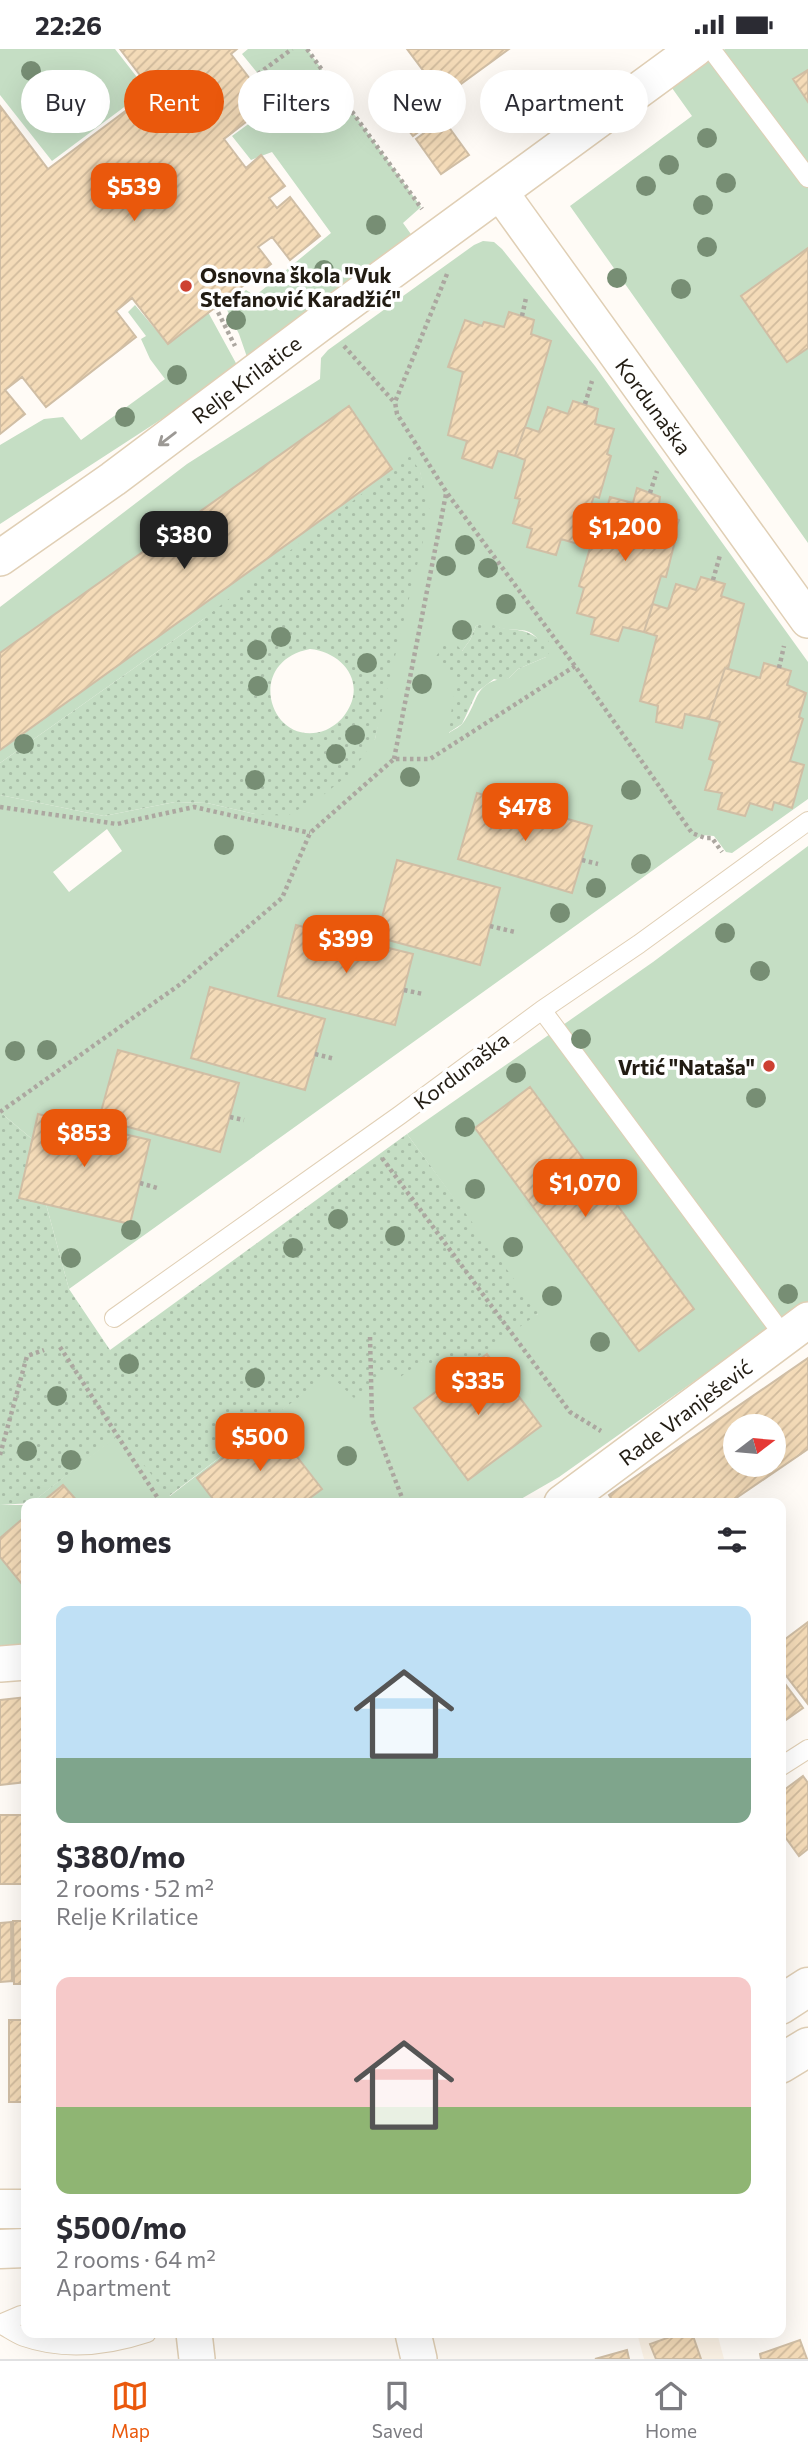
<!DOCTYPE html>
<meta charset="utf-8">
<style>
:root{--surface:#fff;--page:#f7f7f7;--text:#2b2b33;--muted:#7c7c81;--line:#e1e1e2;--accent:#ea580c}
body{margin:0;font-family:Commissioner,sans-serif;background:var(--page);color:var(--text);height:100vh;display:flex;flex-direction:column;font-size:26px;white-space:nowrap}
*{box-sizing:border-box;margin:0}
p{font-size:23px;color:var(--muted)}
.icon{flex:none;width:38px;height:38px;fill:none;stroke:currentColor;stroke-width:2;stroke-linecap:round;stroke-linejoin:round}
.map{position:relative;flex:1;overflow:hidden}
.drawer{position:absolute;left:21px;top:1449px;width:765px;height:840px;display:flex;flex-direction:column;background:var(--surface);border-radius:14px;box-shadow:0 7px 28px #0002}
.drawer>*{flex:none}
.top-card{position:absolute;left:21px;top:21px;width:766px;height:63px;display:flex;gap:14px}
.needle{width:46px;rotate:74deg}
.controls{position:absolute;left:723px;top:1365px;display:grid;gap:14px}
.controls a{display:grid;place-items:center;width:63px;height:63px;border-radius:50%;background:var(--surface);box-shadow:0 7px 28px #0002;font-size:35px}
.price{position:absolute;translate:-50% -60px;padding:0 16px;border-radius:14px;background:var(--accent);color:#fff;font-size:23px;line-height:46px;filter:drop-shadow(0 2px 4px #0008)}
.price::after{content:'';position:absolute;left:50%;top:42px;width:21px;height:16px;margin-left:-10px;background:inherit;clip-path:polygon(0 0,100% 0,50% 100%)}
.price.selected{background:#222;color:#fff}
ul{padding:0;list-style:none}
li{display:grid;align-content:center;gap:14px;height:371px;padding:0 35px}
li span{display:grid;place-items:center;height:217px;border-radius:14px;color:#555}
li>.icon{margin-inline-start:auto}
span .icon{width:126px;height:126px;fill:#fffc;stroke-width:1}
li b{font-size:30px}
h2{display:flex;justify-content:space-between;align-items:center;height:84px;padding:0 35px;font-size:30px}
.tag{padding:0 24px;border-radius:32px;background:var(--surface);box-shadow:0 7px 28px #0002;font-size:24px;line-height:63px}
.tag.selected{background:var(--accent);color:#fff}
.status{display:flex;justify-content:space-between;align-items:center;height:49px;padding:0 35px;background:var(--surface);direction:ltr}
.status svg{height:19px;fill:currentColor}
.menu{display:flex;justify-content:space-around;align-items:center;height:98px;border-top:2px solid var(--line);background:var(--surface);font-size:19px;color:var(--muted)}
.menu a{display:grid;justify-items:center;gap:4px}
.menu .selected{color:var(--accent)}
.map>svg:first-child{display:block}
</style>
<div class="status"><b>22:26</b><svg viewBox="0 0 49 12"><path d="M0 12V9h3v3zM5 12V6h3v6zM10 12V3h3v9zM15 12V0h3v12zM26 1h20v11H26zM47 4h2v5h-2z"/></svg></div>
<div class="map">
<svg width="808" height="2310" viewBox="0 0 808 2310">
<defs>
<pattern id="park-dots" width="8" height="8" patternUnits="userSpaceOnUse" patternTransform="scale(1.75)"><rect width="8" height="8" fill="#c5dec4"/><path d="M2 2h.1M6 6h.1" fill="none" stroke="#a9bea8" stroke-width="1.8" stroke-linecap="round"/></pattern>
<pattern id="building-hatch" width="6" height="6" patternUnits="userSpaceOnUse" patternTransform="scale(1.75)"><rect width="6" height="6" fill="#f4dbb8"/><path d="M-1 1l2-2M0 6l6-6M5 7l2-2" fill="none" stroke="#d1bb9d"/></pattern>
</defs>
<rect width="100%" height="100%" fill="#fffbf6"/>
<path fill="#fcf3e6" d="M637,2284H717L724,2310H644Z"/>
<path fill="#c5dec4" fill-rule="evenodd" d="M0,0H115L147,41L52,112L0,46Z
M248,0H307L421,158L403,174L413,188L247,308L239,285L226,259L246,241L255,247L331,184L272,103L251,111L232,87L280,52L242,5Z
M725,0H808V494L570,157L692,67L672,39Z
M483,192L494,193L502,200L595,317L808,613V750L732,804L726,803L714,787L702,786L69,1240L46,1155L19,1149L32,1090L0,1063V746L104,767L175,753L207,754L255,765L375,690L424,442L420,423L202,571L0,714V558L187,415L320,330L321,309L328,301L474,196ZM488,574C515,590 533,566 546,608L518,620L509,629C473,632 480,651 463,674C460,678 453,681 449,684L462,602L470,591L476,577ZM107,780L122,802L69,843L53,823Z
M135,256L168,295L208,263L237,316L171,364L0,475V396L44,370L63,368L81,391L165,330L150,310L141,290L146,287L128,263Z
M808,797V1252L559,1428L514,1454H31L119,1385L170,1447L329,1324L393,1319L422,1312L538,1265L407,1085L653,913Z
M0,1456H26V1597L0,1600Z"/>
<path fill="url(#park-dots)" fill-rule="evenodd" d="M410,407L420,422L430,463L375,690L352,723L322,747L287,767L255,765L207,754L175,753L104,767L0,746V714L202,571ZM310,600C342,603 367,633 346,664C341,672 334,677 326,681C271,702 242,613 310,600Z
M488,573C509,586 520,574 541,592L547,589L552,600L546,608L518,620L509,629L501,632L494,630L477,643L462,675L448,684L457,626L440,618L435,609L445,594L457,596L462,602L470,591L476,577Z
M0,1063L32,1090L19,1148L46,1155L69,1240L110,1301L407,1085L539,1264L440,1335L422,1312L399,1329L393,1319L354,1349L329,1325L169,1447L119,1386L31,1454L0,1456Z"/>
<path fill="url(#building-hatch)" stroke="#d0bea5" stroke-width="2" fill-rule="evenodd" d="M120,0H237L231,5L269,55L224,90L246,119L261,106L285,137L269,149L277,159L290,148L320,187L290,211L272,188L258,198L271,215L168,295L132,249L116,262L136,288L46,358L22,328L5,341L25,365L0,385V57L48,120L152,42Z
M407,0H509L443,48Z
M808,21V53L793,30Z
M416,32L441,66L413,87L387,53Z
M443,70L469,106L441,125L416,90Z
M808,199V299L787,313L741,247Z
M509,263L534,271L531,285L551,292L530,364L515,407L498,402L492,419L462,409L467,392L448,386L463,323L448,318L465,271L482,277L484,273L504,278Z
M573,352L598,360L595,375L614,380L607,405L611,407L599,449L594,447L578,495L561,490L556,506L527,498L532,480L513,474L520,450L515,449L525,411L515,407L525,378L539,383L548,358L568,365Z
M349,357L392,420L0,701V604Z
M637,439L660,448L658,462L679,471L671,491L675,492L666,528L661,527L644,583L623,578L618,592L591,585L595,569L577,564L584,539L579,537L590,499L578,495L588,465L604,471L610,448L633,454Z
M701,528L725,535L721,547L744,555L728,620L725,619L709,670L685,665L682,679L656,673L658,657L640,652L657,587L644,583L653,555L668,560L676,535L696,541Z
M764,614L791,622L787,636L806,644L799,668L803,670L790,712L804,716L792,759L774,753L772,761L750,754L745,767L718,760L722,744L705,741L714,712L709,710L720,673L709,670L725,619L760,629Z
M477,744L592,777L572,844L458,810Z
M397,811L500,839L480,916L377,888Z
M296,876L413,905L395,976L278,947Z
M210,938L325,970L305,1041L191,1009Z
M118,1001L239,1034L220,1103L99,1070Z
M530,1038L694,1260L639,1302L475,1079Z
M38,1065L150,1091L130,1175L19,1149Z
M487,1305L541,1377L468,1431L414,1359Z
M808,1309V1400L729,1454H614L609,1446ZM735,1377H774V1416H735Z
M270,1373L322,1440L303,1454H216L197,1429Z
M63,1436L79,1454H41Z
M26,1467V1540L0,1508V1489Z
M808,1573V1655L780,1619V1594Z
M780,1628L803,1659L780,1675Z
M26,1648V1733L0,1736V1651Z
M803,1727L808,1734V1800L799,1807L780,1781V1744Z
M0,1766H26V1835H0Z
M13,1872H26V1935H14Z
M11,1873L12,1932L0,1933V1874Z
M9,1971H26V2053H9Z
M681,2284H692L701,2310H656L650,2295Z
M800,2291L807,2310H761L760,2305Z
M627,2301L629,2310H595Z"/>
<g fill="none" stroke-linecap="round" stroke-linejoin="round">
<g stroke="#e0cfb5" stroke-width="20">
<path id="lane" d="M711,0L808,129
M542,961L784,1287
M114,1269L400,1066L542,961L639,895L808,772
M780,1718L808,1700
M0,2275C8,2279 16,2285 24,2288C64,2302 108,2297 147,2284
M0,2275L21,2266L26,2265"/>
</g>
<g stroke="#e0cfb5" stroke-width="38">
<path id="street" d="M500,143L808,571
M0,509L113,430L322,273L695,0
M562,1454L808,1271
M0,1615L26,1613
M194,2284L197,2310
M413,2284L419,2310"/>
</g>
<g stroke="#e0cfb5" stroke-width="41">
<path id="primary" d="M780,1956L808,1938
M780,2015L808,1998
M0,2160H26
M0,2200L26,2199"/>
</g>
<path stroke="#aca7a0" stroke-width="4.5" stroke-dasharray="3.5 3.5" stroke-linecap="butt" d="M307,0L422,160
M258,25L292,0
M447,225L395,353L397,365L447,444L575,617L692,784L705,789H712L722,803
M215,257L235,297
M522,267L526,249
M344,297L394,353
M585,355L592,332
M650,444L657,422
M713,531L720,506
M779,619L784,597
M394,710L446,445
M0,758L117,775L194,758L310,784
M582,811L598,815
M490,877L515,883
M404,941L423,945
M315,1005L335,1010
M0,1063L182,934L282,849L310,784L394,710H430L575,617
M230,1068L244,1071
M382,1109L570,1363L601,1382
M140,1134L157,1139
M370,1288L372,1370L404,1454
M60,1298L161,1454
M0,1406L27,1307L44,1301"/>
<use href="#lane" stroke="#fff" stroke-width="18"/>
<use href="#street" stroke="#fff" stroke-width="35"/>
<use href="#primary" stroke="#fff" stroke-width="38"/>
</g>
<g fill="#778e74">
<circle cx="31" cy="22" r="10"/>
<circle cx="40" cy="61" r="10"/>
<circle cx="707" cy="89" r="10"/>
<circle cx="669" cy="116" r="10"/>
<circle cx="726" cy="134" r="10"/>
<circle cx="646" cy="137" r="10"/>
<circle cx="703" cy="156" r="10"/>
<circle cx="376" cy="176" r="10"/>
<circle cx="707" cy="198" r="10"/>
<circle cx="324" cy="221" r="10"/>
<circle cx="617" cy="229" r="10"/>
<circle cx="681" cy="240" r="10"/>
<circle cx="236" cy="271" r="10"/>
<circle cx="177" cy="326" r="10"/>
<circle cx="125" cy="368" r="10"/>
<circle cx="465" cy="496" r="10"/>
<circle cx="446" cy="517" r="10"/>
<circle cx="488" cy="519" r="10"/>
<circle cx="506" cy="555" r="10"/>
<circle cx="462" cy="581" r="10"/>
<circle cx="281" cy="588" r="10"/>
<circle cx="257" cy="601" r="10"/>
<circle cx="367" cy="614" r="10"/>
<circle cx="422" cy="635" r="10"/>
<circle cx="258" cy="637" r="10"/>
<circle cx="355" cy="686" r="10"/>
<circle cx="24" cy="695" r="10"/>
<circle cx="336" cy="705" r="10"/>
<circle cx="410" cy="728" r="10"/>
<circle cx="255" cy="731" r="10"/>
<circle cx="631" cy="741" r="10"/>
<circle cx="224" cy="796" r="10"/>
<circle cx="641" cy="815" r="10"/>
<circle cx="596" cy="839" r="10"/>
<circle cx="560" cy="864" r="10"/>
<circle cx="725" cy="884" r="10"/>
<circle cx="760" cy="922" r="10"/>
<circle cx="581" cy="990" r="10"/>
<circle cx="47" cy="1001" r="10"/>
<circle cx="15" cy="1002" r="10"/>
<circle cx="516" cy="1024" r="10"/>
<circle cx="756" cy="1049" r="10"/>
<circle cx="465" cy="1078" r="10"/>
<circle cx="475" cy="1140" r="10"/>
<circle cx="338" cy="1170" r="10"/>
<circle cx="131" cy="1181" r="10"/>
<circle cx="395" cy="1187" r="10"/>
<circle cx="513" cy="1198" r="10"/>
<circle cx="293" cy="1199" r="10"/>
<circle cx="71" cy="1209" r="10"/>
<circle cx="788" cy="1245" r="10"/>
<circle cx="552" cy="1247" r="10"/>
<circle cx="600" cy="1293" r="10"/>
<circle cx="129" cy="1315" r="10"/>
<circle cx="255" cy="1329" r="10"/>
<circle cx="57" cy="1347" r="10"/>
<circle cx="27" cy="1402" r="10"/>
<circle cx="347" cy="1407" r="10"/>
<circle cx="71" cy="1411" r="10"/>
</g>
<defs><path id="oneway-shaft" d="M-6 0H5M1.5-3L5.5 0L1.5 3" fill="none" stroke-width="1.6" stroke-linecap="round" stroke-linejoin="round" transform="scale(1.75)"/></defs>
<use stroke="#9c9995" href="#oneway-shaft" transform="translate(167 390) rotate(143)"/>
<g fill="#cd4031" stroke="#fff" stroke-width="2.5">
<circle cx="186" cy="237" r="7"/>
<circle cx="769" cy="1017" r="7"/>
</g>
<g text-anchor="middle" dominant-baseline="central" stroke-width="7" stroke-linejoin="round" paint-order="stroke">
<g font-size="21" font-weight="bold" fill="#221c13" stroke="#fff" text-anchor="start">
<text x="200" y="225">Osnovna škola "Vuk<tspan x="200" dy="24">Stefanović Karadžić"</tspan></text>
<text x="755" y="1017" text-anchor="end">Vrtić "Nataša"</text>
</g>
<g font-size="21" fill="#221c13" stroke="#fff">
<text transform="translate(246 330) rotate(-37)">Relje Krilatice</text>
<text transform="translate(654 357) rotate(54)">Kordunaška</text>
<text transform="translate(461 1021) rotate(-37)">Kordunaška</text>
<text transform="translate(685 1363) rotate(-37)">Rade Vranješević</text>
</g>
</g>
</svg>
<div class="controls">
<a><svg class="needle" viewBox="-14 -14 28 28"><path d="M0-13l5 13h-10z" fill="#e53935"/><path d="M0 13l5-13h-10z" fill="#7c7c81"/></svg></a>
</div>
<b class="price" style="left:134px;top:174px">$539</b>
<b class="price" style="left:625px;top:514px">$1,200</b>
<b class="price selected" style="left:184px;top:522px">$380</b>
<b class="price" style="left:525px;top:794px">$478</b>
<b class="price" style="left:346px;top:926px">$399</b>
<b class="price" style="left:84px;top:1120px">$853</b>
<b class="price" style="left:585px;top:1170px">$1,070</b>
<b class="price" style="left:478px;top:1368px">$335</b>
<b class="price" style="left:260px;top:1424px">$500</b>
<div class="top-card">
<a class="tag">Buy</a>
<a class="tag selected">Rent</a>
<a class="tag">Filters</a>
<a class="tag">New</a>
<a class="tag">Apartment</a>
</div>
<section class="drawer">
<h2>9 homes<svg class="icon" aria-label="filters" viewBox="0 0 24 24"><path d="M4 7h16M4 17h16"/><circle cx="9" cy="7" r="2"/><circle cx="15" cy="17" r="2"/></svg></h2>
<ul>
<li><span style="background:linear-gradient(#bfe0f5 70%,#7fa58c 0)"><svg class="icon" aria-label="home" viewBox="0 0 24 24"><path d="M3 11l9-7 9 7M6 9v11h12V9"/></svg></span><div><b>$380/mo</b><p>2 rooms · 52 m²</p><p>Relje Krilatice</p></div></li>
<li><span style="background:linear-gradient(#f6c9c9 60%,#8fb573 0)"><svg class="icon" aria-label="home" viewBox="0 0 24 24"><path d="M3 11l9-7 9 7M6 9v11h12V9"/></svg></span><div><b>$500/mo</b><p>2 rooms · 64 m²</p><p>Apartment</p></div></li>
</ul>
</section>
</div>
<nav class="menu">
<a class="selected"><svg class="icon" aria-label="map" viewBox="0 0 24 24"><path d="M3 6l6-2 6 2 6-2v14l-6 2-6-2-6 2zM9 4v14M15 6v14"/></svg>Map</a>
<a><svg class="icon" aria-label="saved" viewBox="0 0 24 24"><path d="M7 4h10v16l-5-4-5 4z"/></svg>Saved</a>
<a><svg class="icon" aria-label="home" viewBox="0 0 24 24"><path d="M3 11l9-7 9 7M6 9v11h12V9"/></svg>Home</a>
</nav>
